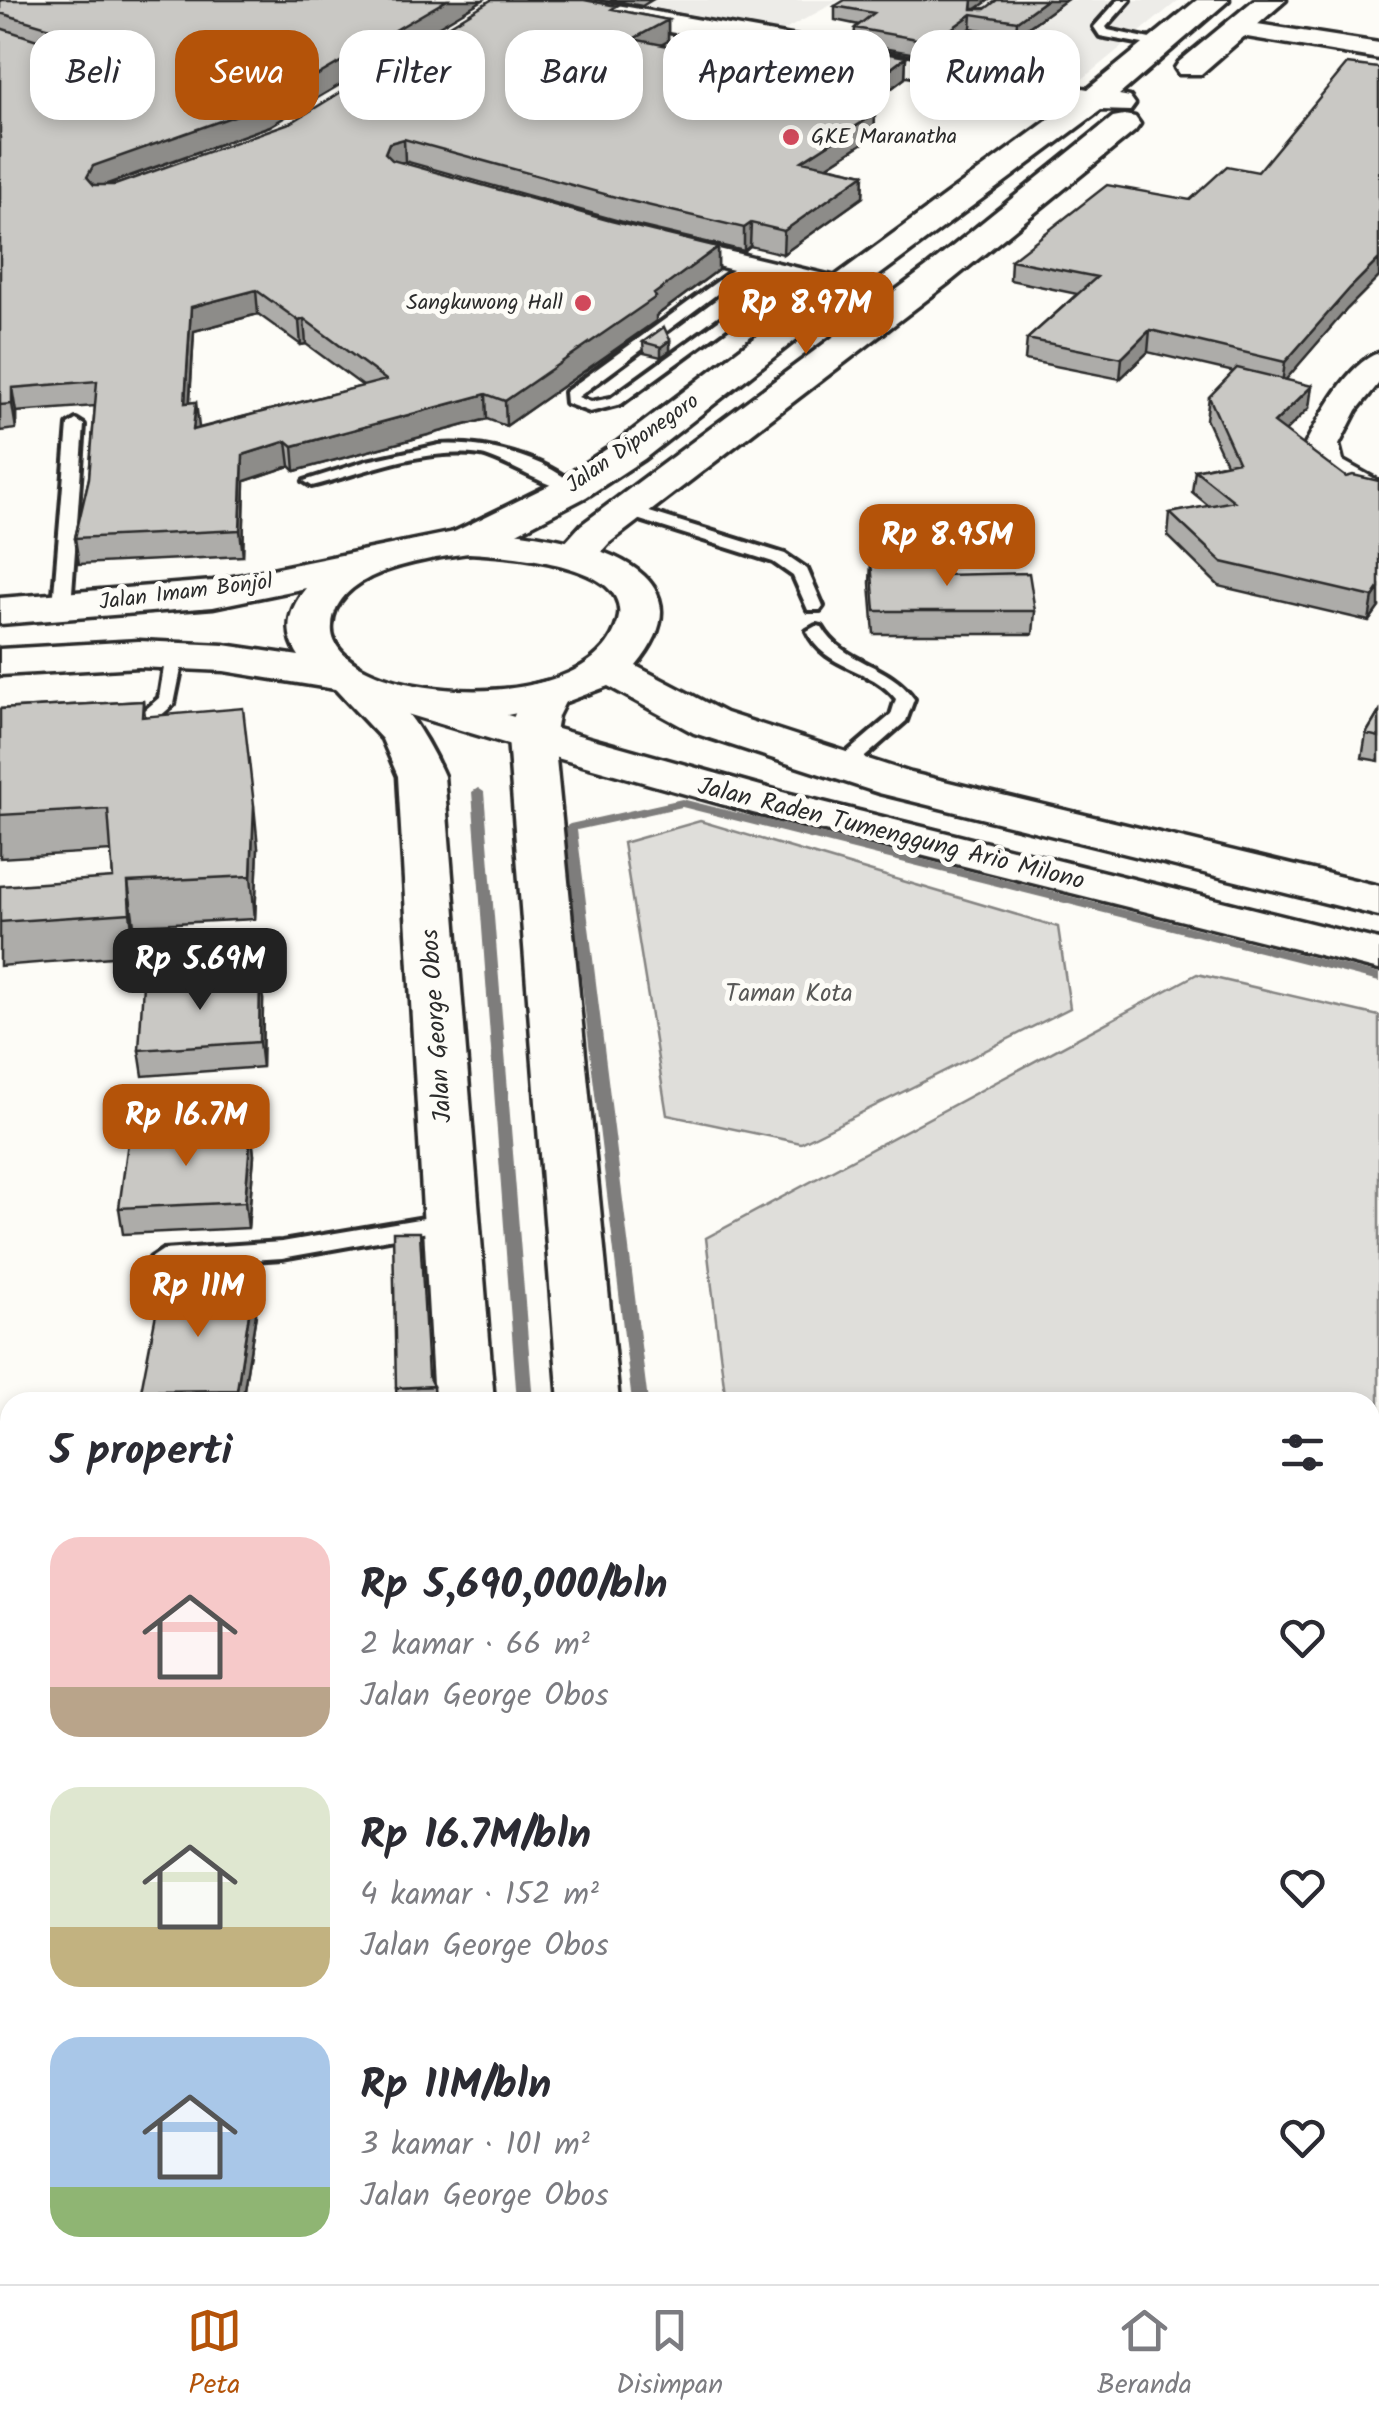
<!DOCTYPE html>
<html lang="id">
<meta charset="utf-8">
<style>
:root{--surface:#fff;--page:#f7f7f7;--text:#2b2b33;--muted:#7c7c81;--line:#e1e1e2;--accent:#b45309}
body{margin:0;font-family:Kalam,sans-serif;background:var(--page);color:var(--text);height:100vh;display:flex;flex-direction:column;font-size:38px;white-space:nowrap}
*{box-sizing:border-box;margin:0}
p{font-size:32px;color:var(--muted)}
.icon{flex:none;width:55px;height:55px;fill:none;stroke:currentColor;stroke-width:2;stroke-linecap:round;stroke-linejoin:round}
.map{position:relative;flex:1;overflow:hidden}
.panel{position:absolute;left:0px;top:1392px;width:1380px;height:892px;display:flex;flex-direction:column;background:var(--surface);border-radius:30px 30px 0 0;box-shadow:0 5px 15px #0003}
.panel>*{flex:none}
.top-card{position:absolute;left:30px;top:30px;width:1320px;height:90px;display:flex;gap:20px}
.price{position:absolute;translate:-50% -85px;padding:0 22px;border-radius:20px;background:var(--accent);color:#fff;font-size:32px;line-height:65px;filter:drop-shadow(0 2px 5px #0008)}
.price::after{content:'';position:absolute;left:50%;top:60px;width:30px;height:22px;margin-left:-15px;background:inherit;clip-path:polygon(0 0,100% 0,50% 100%)}
.price.on{background:#222;color:#fff}
ul{padding:0;list-style:none}
li{display:flex;align-items:center;gap:30px;height:250px;padding:0 50px}
li span{display:grid;place-items:center;flex:none;width:280px;height:200px;border-radius:30px;color:#555}
li>.icon{margin-inline-start:auto}
span .icon{width:120px;height:120px;fill:#fffc;stroke-width:1}
li b{font-size:42px}
h2{display:flex;justify-content:space-between;align-items:center;height:120px;padding:0 50px;font-size:42px}
.chip{padding:0 35px;border-radius:30px;background:var(--surface);box-shadow:0 5px 15px #0003;font-size:35px;line-height:90px}
.chip.on{background:var(--accent);color:#fff}
.tab-bar{display:flex;justify-content:space-around;align-items:center;height:140px;border-top:2px solid var(--line);background:var(--surface);font-size:28px;color:var(--muted)}
.tab-bar a{display:grid;justify-items:center;gap:5px}
.tab-bar .on{color:var(--accent)}
.map>svg:first-child{display:block}
</style>
<div class="map">
<svg width="1379" height="2284" viewBox="0 0 1379 2284">
<rect width="100%" height="100%" fill="#fdfcf7"/>
<filter id="ink" filterUnits="userSpaceOnUse"><feTurbulence type="fractalNoise" baseFrequency=".01" numOctaves="2"/><feDisplacementMap in="SourceGraphic" scale="20" xChannelSelector="R" yChannelSelector="G"/><feConvolveMatrix kernelMatrix="1 2 1 2 8 2 1 2 1" color-interpolation-filters="sRGB"/></filter>
<g filter="url(#ink)">
<path fill="#edece8" d="M609,0H840L783,31Z
M920,0H1179L1075,85L850,44Z"/>
<path fill="#dfdeda" stroke="#858482" stroke-width="2.5" d="M700,821L1058,927L1070,1008L801,1143L667,1115L623,843Z
M1197,974L1379,1016V2039L1370,2040V1402H726L706,1238Z
M1379,2093V2284H1221L1219,2275H1370V2094Z"/>
<g fill="none" stroke-linecap="round" stroke-linejoin="round">
<path fill="#7e7d7b" fill-rule="evenodd" d="M593,0H610L1059,83L1055,86Z
M478,788L484,792L533,1402H517L472,792Z
M682,799L1379,974V982L682,807L577,830L648,1402H632L563,828L570,824Z
M1379,2114V2132L1370,2133V2115Z
M582,2275H604L605,2284H583Z
M734,2275H756L758,2284H736Z"/>
<g stroke="#2b2b2b" stroke-width="8">
<path id="lane" d="M1118,0H1130L1106,27L1108,30L1164,42V48L1100,36L1094,27Z
M0,37L63,56L95,99L85,102L55,62L0,45Z
M744,262L756,265L578,397L591,402L611,398L785,272L797,275L621,404L590,412L566,403L565,392Z
M76,420L84,425L71,606L62,611L53,606L68,425Z
M439,445C486,442 544,457 580,489C565,500 505,459 481,455C424,447 366,472 312,486L304,481L367,461Z
M627,505L785,554L807,569L823,606L820,610H808L793,576L773,562L621,514V506Z
M816,626L822,627C844,665 888,662 914,699L906,721L850,770L843,772L834,766L836,762L891,715L896,699C872,667 824,670 807,631Z
M175,650L184,655L174,704L149,726L114,731V723L136,718L159,698L166,655Z
M448,1214L456,1217L460,1222L456,1227L282,1258L163,1266L151,1258L163,1250L282,1242Z
M1379,2053V2081L1370,2082V2054Z
M1147,2275H1181L1182,2284H1148Z"/>
</g>
<g stroke="#2b2b2b" stroke-width="7">
<path id="street" d="M1238,21L1379,43V59L1229,34L1225,29Z
M656,234L853,281L857,287L853,293L842,296L646,249L641,243L646,237Z
M1379,353V383L1357,410L1339,445L1343,461L1379,481V502C1342,493 1314,485 1305,445C1319,418 1349,361 1379,353Z
M10,2039V2097L0,2099V2041Z"/>
</g>
<g stroke="#2b2b2b" stroke-width="7">
<path id="secondary" d="M527,0H589L1088,89L1197,0H1229L1119,95L1130,97L1135,104L1130,111L1101,110L854,294L644,459L586,497L484,550L469,553L454,550L448,541L454,532L558,481L616,443L830,280L1070,104L541,9L531,6Z
M1254,0H1286L1201,74H1179L1175,68L1179,62Z
M1124,115L1135,117L1140,124L1135,131L951,281L609,543C594,560 585,569 561,563L555,554L581,525L927,267L1113,117Z"/>
</g>
<g stroke="#2b2b2b" stroke-width="7">
<path id="primary" d="M346,664C390,675 427,737 444,776L494,1402H434L398,776L382,739L324,677L330,668Z
M547,681L563,685L569,694L558,716L554,738L619,1402H559L508,738C512,717 519,702 531,685Z
M473,2275H555L556,2284H474Z
M636,2275H718L719,2284H637Z"/>
</g>
<g stroke="#2b2b2b" stroke-width="7">
<path id="highway" d="M469,529C542,531 728,556 636,666L726,713L911,773L1379,886V916L879,793L694,733L608,686L558,705L507,715L786,793L1379,940V970L753,813L511,745L360,700L335,689L224,671L139,667L0,675V649L139,641L224,645L299,656C283,632 288,610 306,588L213,607L0,624V598L213,581ZM469,553C504,555 634,563 618,621C595,706 423,702 361,667C346,658 330,645 332,626C335,570 427,559 469,553Z"/>
</g>
<use href="#lane" fill="#fdfcf7" fill-rule="evenodd"/>
<use href="#street" fill="#fdfcf7" fill-rule="evenodd"/>
<use href="#secondary" fill="#fdfcf7" fill-rule="evenodd"/>
<use href="#primary" fill="#fdfcf7" fill-rule="evenodd"/>
<use href="#highway" fill="#fdfcf7" fill-rule="evenodd"/>
</g>
<path fill="#adaca9" stroke="#2b2b2b" stroke-width="2.5" fill-rule="evenodd" d="M0,0L270,126L106,185H115L617,10L668,20V41L661,45L792,71L906,57L905,78L884,94V102L869,113L875,114L874,136L828,166L864,174L863,197L783,254L750,246L744,251L630,224L405,161L400,163L611,221L718,247V270L656,316V321L506,426L487,419L295,471L290,466L245,481L243,556L79,564L75,538L89,478L95,406L16,412V429L0,431ZM54,49L64,52L86,82L81,84ZM258,314L301,345L306,344L363,386L199,428L190,402L194,331Z
M610,0H652L642,6Z
M989,0L976,9L1066,0L1016,36L971,28L933,57L854,43L855,28L859,25L835,20V6Z
M1379,68V277L1347,309L1285,380L1309,408L1285,431L1379,607L1369,621L1219,586L1168,536L1170,513L1209,506L1192,492L1195,470L1226,463L1206,419L1209,397L1234,372L1148,352L1120,379L1025,360L1027,339L1077,294L1010,280L1011,260L1190,200L1258,172Z
M670,340V351L661,357L644,353L643,342Z
M871,561L941,575L1035,611L1033,634H874L870,583Z
M143,701L145,716L258,847L255,919L134,925L136,955L0,966V922L113,878L111,851L0,858V709Z
M1379,712V761L1362,758L1366,734Z
M263,1000L262,1067L143,1076L139,1050Z
M251,1130L254,1155L248,1228L123,1234L119,1208Z
M253,1288L256,1314L242,1402H143L141,1391Z
M433,1386L434,1402H397L396,1388Z
M0,1439H10V2035L0,2037Z
M0,2131H10V2275H390L326,2284H0Z
M943,2275H1075L1078,2284H945Z"/>
<path fill="#8d8c89" stroke="#2b2b2b" stroke-width="2.5" d="M447,0H483L270,126L96,188L87,177L93,166Z
M973,0H989L972,12Z
M1046,0H1066L1016,36L1017,21Z
M972,14L971,28L933,57V42Z
M668,20V41L633,60V39Z
M906,57L905,78L884,94V102L845,130L846,108L877,79Z
M875,114L874,136L801,183L802,161Z
M404,139L405,161L391,165L385,153L389,143Z
M864,174L863,197L783,254L784,231Z
M751,223L750,246L744,251V228Z
M718,247V270L656,316V321L506,426L505,401Z
M1379,259V277L1347,309L1282,384L1285,362L1350,288Z
M256,290L258,314L194,331L188,428L185,403L191,307Z
M304,319L306,344L301,345L299,321Z
M1150,330L1148,352L1120,379L1122,358Z
M670,340V351L661,357V347Z
M1312,386L1309,408L1271,446L1274,423Z
M12,388L16,412V429L12,404Z
M486,394L487,419L295,471L293,446Z
M196,402L199,427L196,455L193,430Z
M287,441L290,466L245,481L243,556L240,530L243,455Z
M1379,588V607L1369,621L1373,597Z
M254,805L258,847L255,919L251,876Z
M128,882L134,925L136,955L130,913Z
M260,975L263,1000L262,1067L259,1042Z
M251,1130L254,1155L248,1228L245,1202Z
M253,1288L256,1314L242,1402H238L237,1390Z
M10,1471V1518L5,1493Z
M10,1549V1604L4,1577Z
M0,1998L9,2035L0,2037Z"/>
<path fill="#c9c8c4" stroke="#2b2b2b" stroke-width="2.5" fill-rule="evenodd" d="M0,0H447L268,104L93,166L87,177L94,185H115L292,122L491,0H584L617,6L612,9L668,20L633,39L792,71L828,43L906,57L877,79L885,80L846,108L875,114L802,161L864,174L784,231L751,223L744,228L630,201L404,139L389,143L385,153L392,160L611,221L718,247L654,294L656,297L505,401L486,394L293,446L287,441L243,455L240,530L75,538L89,478L97,381L12,388V404L0,405V28L50,44L81,84L96,79L61,31L0,13ZM256,290L299,321L304,319L386,380L193,430L196,402L185,403L191,307Z
M845,0H973L972,9H985L997,0H1046L1017,21L972,14L933,42L855,28L874,13L835,6Z
M1347,64L1379,68V259L1350,288L1285,362L1150,330L1122,358L1027,339L1097,277L1011,260L1107,185L1190,200L1227,166L1258,172Z
M664,327L670,340L661,347L643,342Z
M1237,368L1312,386L1274,423L1346,477L1353,475L1379,481V588L1373,597L1222,562L1170,513L1234,501L1195,470L1238,461L1209,397Z
M871,561H937L941,575L1029,573L1035,611H875Z
M143,701L142,717L243,708L254,805L251,876L128,882L130,913L0,922V886L113,878L108,809L0,815V709Z
M1379,712V737L1366,734Z
M260,975L259,1042L139,1050L143,984Z
M251,1130L245,1202L119,1208L129,1135Z
M393,1232H420L428,1376L433,1386L396,1388Z
M161,1288H253L237,1390L141,1391Z
M0,1439H10V1471L5,1493H10V1549L4,1577H10V1994L0,1996Z
M0,2131H10V2254L0,2255Z
M954,2275H1075L1078,2284H956Z"/>
</g>
<g fill="#d1495b" stroke="#fdfcf7" stroke-width="4">
<circle cx="791" cy="137" r="10"/>
<circle cx="583" cy="303" r="10"/>
</g>
<g text-anchor="middle" dominant-baseline="central" stroke-width="10" stroke-linejoin="round" paint-order="stroke">
<g font-size="22" fill="#2b2b2b" stroke="#fdfcf7" text-anchor="start">
<text x="811" y="137">GKE Maranatha</text>
<text x="563" y="303" text-anchor="end">Sangkuwong Hall</text>
</g>
<g font-size="22" fill="#2b2b2b" stroke="#fdfcf7">
<text transform="translate(633 444) rotate(-35)">Jalan Diponegoro</text>
<text transform="translate(186 593) rotate(-7)">Jalan Imam Bonjol</text>
</g>
<g font-size="25" fill="#2b2b2b" stroke="#fdfcf7">
<text transform="translate(891 834) rotate(14)">Jalan Raden Tumenggung Ario Milono</text>
<text transform="translate(437 1026) rotate(-94)">Jalan George Obos</text>
</g>
<g font-size="25" fill="#585857" stroke="#fdfcf7">
<text x="789" y="994">Taman Kota</text>
</g>
</g>
</svg>
<b class="price" style="left:806px;top:357px">Rp 8.97M</b>
<b class="price" style="left:947px;top:589px">Rp 8.95M</b>
<b class="price on" style="left:200px;top:1013px">Rp 5.69M</b>
<b class="price" style="left:186px;top:1169px">Rp 16.7M</b>
<b class="price" style="left:198px;top:1340px">Rp 11M</b>
<div class="top-card">
<a class="chip">Beli</a>
<a class="chip on">Sewa</a>
<a class="chip">Filter</a>
<a class="chip">Baru</a>
<a class="chip">Apartemen</a>
<a class="chip">Rumah</a>
</div>
<section class="panel">
<h2>5 properti<svg class="icon" aria-label="filters" viewBox="0 0 24 24"><path d="M4 7h16M4 17h16"/><circle cx="9" cy="7" r="2"/><circle cx="15" cy="17" r="2"/></svg></h2>
<ul>
<li><span style="background:linear-gradient(#f6c9c9 75%,#b9a48a 0)"><svg class="icon" aria-label="home" viewBox="0 0 24 24"><path d="M3 11l9-7 9 7M6 9v11h12V9"/></svg></span><div><b>Rp 5,690,000/bln</b><p>2 kamar · 66 m²</p><p>Jalan George Obos</p></div><svg class="icon" aria-label="heart" viewBox="0 0 24 24"><path d="M12 20l-8-8c-3-5 5-10 8-4 3-6 11-1 8 4z"/></svg></li>
<li><span style="background:linear-gradient(#dfe7d0 70%,#c2b280 0)"><svg class="icon" aria-label="home" viewBox="0 0 24 24"><path d="M3 11l9-7 9 7M6 9v11h12V9"/></svg></span><div><b>Rp 16.7M/bln</b><p>4 kamar · 152 m²</p><p>Jalan George Obos</p></div><svg class="icon" aria-label="heart" viewBox="0 0 24 24"><path d="M12 20l-8-8c-3-5 5-10 8-4 3-6 11-1 8 4z"/></svg></li>
<li><span style="background:linear-gradient(#a9c7e8 75%,#8fb573 0)"><svg class="icon" aria-label="home" viewBox="0 0 24 24"><path d="M3 11l9-7 9 7M6 9v11h12V9"/></svg></span><div><b>Rp 11M/bln</b><p>3 kamar · 101 m²</p><p>Jalan George Obos</p></div><svg class="icon" aria-label="heart" viewBox="0 0 24 24"><path d="M12 20l-8-8c-3-5 5-10 8-4 3-6 11-1 8 4z"/></svg></li>
</ul>
</section>
</div>
<nav class="tab-bar">
<a class="on"><svg class="icon" aria-label="map" viewBox="0 0 24 24"><path d="M3 6l6-2 6 2 6-2v14l-6 2-6-2-6 2zM9 4v14M15 6v14"/></svg>Peta</a>
<a><svg class="icon" aria-label="saved" viewBox="0 0 24 24"><path d="M7 4h10v16l-5-4-5 4z"/></svg>Disimpan</a>
<a><svg class="icon" aria-label="home" viewBox="0 0 24 24"><path d="M3 11l9-7 9 7M6 9v11h12V9"/></svg>Beranda</a>
</nav>
